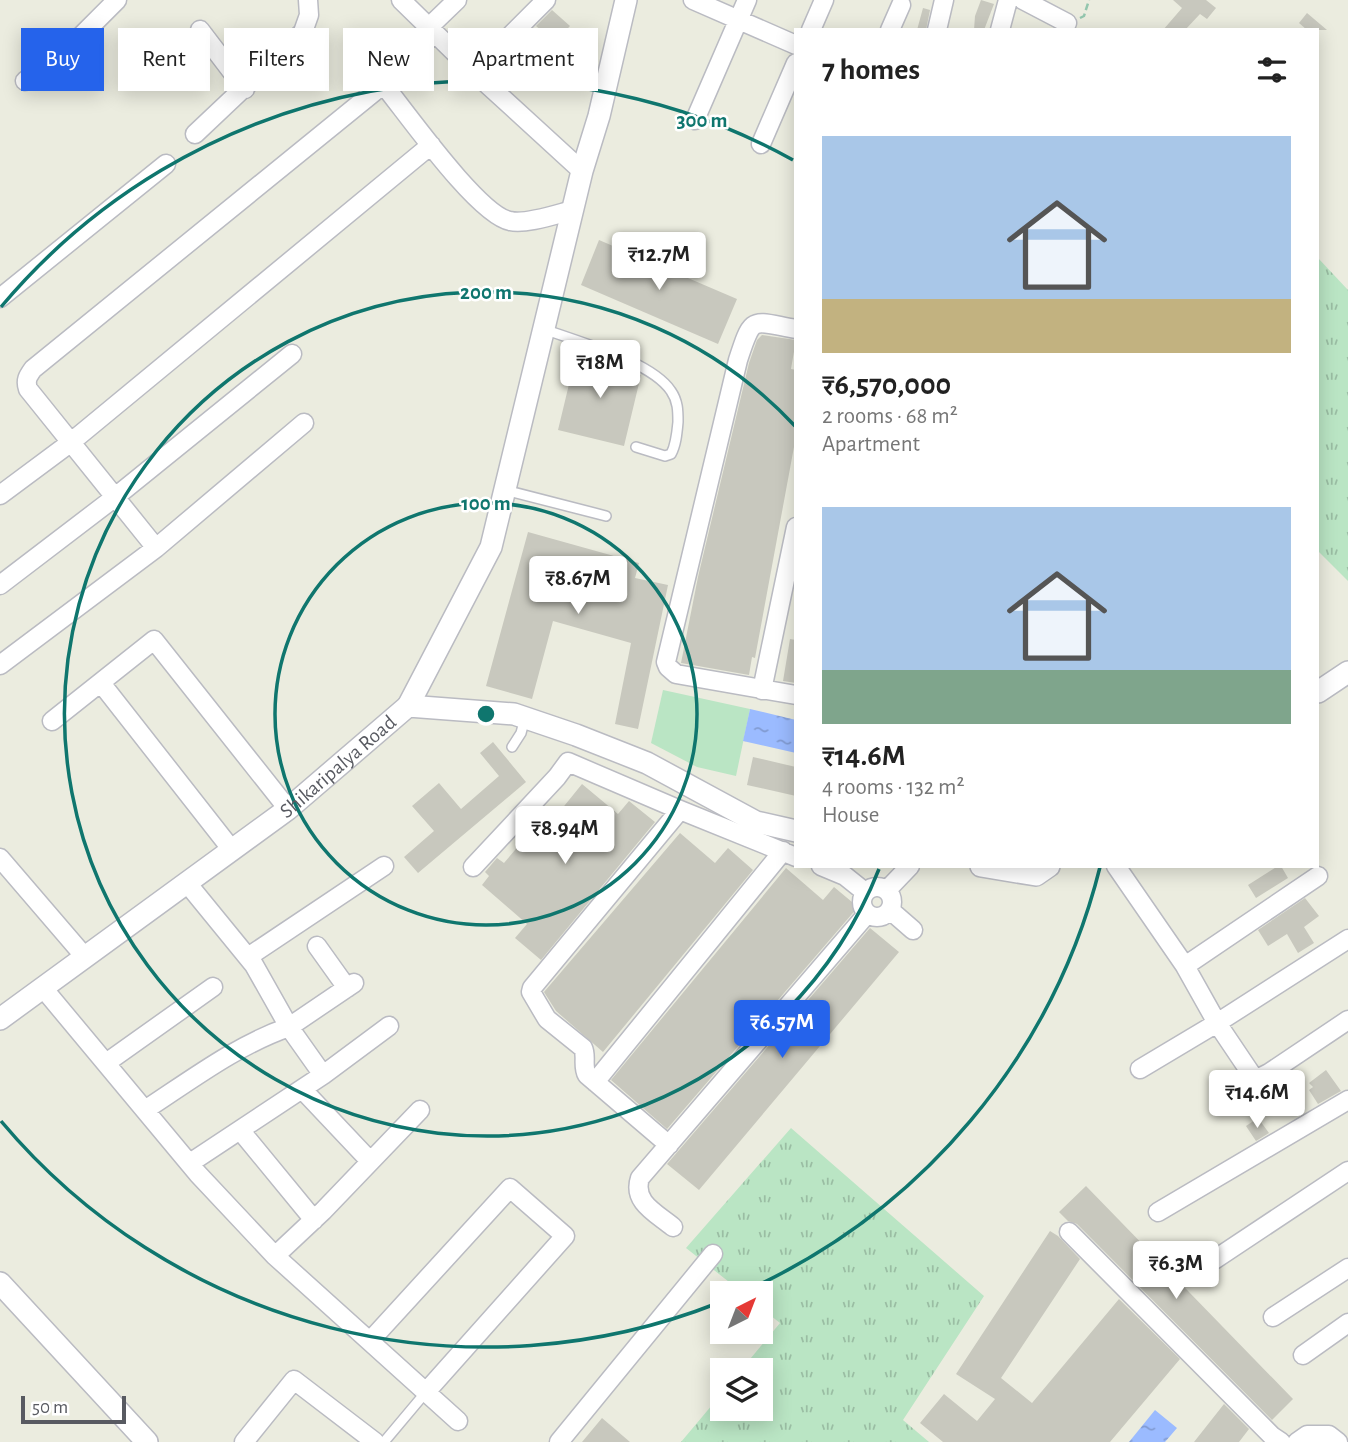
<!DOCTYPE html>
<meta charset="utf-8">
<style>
:root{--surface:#fff;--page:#f2f2f2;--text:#222;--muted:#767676;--accent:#2563eb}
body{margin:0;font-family:"Alegreya Sans",sans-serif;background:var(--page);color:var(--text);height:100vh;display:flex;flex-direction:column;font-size:26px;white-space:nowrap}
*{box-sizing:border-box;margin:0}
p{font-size:23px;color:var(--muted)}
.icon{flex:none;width:38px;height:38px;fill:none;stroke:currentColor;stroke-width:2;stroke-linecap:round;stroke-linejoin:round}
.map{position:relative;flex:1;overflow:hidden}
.sheet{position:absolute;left:794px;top:28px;width:525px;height:840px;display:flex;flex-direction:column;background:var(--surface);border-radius:0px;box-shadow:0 4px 18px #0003}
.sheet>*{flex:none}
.guide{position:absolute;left:21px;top:28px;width:665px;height:63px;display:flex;gap:14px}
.needle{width:46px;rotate:42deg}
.controls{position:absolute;left:710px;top:1281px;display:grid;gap:14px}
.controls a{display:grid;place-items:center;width:63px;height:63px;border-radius:0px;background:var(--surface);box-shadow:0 4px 18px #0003;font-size:35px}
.scale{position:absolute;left:21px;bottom:18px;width:105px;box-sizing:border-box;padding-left:7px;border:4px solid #585a61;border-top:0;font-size:19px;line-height:24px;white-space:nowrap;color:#585a61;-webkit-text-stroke:5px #fff;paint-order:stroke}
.price{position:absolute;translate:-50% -60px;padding:0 16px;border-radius:7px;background:#fff;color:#222;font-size:23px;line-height:46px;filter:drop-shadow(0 2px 4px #0008)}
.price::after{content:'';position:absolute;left:50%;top:42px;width:21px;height:16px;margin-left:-10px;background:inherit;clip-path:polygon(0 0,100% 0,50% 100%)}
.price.selected{background:var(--accent);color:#fff}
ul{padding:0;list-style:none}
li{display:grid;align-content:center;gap:14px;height:371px;padding:0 28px}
li span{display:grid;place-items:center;height:217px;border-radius:0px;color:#555}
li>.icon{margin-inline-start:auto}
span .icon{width:126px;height:126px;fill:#fffc;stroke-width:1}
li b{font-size:30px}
h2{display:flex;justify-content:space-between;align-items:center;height:84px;padding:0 28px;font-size:30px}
.tag{padding:0 24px;border-radius:0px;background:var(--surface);box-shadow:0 4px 18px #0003;font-size:24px;line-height:63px}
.tag.selected{background:var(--accent);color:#fff}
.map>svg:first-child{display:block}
</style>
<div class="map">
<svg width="1348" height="1442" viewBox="0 0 1348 1442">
<defs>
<pattern id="grass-tufts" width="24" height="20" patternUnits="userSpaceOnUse" patternTransform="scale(1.75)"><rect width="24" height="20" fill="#bae5c4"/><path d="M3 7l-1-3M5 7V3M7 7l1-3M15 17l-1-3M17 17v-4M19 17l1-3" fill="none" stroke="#9abda3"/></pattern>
<pattern id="water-ripples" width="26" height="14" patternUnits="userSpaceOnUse" patternTransform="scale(1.75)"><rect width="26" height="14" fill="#9bbbff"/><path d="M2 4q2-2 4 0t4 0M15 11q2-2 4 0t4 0" fill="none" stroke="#819bd2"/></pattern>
</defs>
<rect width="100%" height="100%" fill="#ebecdf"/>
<path fill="url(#grass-tufts)" d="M1318,258L1348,290V581L1318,551Z
M791,1128L984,1296L903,1420L929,1442H681L723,1392V1409H761V1370H741L780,1323L761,1308V1293H743L686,1248Z"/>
<path fill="#bae5c4" d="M663,690L750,709L736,776L697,767L651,743Z"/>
<path fill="url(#water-ripples)" d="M750,709L796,720V753L743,741Z
M1155,1410L1177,1428L1165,1442H1129Z"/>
<path fill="#c8c8be" d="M981,0L994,4L984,30H974L975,16Z
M1173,0H1206L1216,8L1207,19L1200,14L1185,30H1163L1182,8Z
M923,8L930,10L926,30H917Z
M552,10L570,26L555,42L536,26Z
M1307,13L1327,30H1307L1299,23Z
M599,240L737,299L718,344L581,285Z
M762,335L796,340L791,369L796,370V436L755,658L752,657L749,675L681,663L698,577L749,363L757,340Z
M577,351L602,357V361L624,366L641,375L624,446L558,430Z
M528,532L639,563L635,578L668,585L638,729L615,724L631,643L553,621L532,699L486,686Z
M790,639L796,640V683L783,681Z
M493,742L526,782L418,873L404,857L434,831L412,806L439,783L461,809L499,776L480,753Z
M753,757L796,767V796L747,785Z
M582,784L618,814L629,801L655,822L541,960L515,938L527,924L482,885L489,876L485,872L497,858L504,863L531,831L539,837Z
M680,833L715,863L728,848L753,870L603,1052L556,1011L544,992Z
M1278,866H1281L1288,878L1256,898L1248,885Z
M786,868L823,900L834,887L858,907L667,1129L611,1080Z
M1305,898L1319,916L1304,927L1314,943L1298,953L1287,934L1268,946L1258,930Z
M870,928L899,952L699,1190L667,1164Z
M1326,1070L1341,1091L1318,1104L1309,1090L1313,1087L1309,1083Z
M1258,1118L1269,1133L1256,1141L1246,1126Z
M1086,1186L1293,1399L1272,1420L1077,1224L1068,1221L1059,1212Z
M1050,1231L1058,1236L1080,1259L1001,1378L1032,1403L1119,1299L1180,1359L1110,1442H943L920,1423L944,1394L977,1421L995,1399L956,1374Z
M1224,1404L1249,1429L1239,1442H1194Z
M602,1418L630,1442H582Z"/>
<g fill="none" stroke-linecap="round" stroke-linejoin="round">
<g stroke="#babbc2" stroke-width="12">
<path id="service" d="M544,329C578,342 651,361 671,391C678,401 678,411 678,422C677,433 676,445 671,454L665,456L636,447
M505,490L606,516
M512,747L521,733L525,718
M384,1442L426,1392"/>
</g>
<g stroke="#babbc2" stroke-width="21">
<path id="minor" d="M401,0L488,85L582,171
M693,0L796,45
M1023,0L1067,23
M429,27L457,0
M200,30L245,89
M811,30L824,0
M890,30L901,5
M937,30L944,0
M1000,30L1008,0
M474,72L546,0
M25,81L80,37L117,0
M383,84C406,112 478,215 510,221C525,225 557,214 573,210
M695,120L747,0
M195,134L303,32L309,15L308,0
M761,144L796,63
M0,298L166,164
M796,329C751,321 753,314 738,360L666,662L668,667L676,674L796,695
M0,495L70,443L431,145
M156,548L304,423
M0,585L114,498L292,354
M0,665L156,548L28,389C25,380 28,376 33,369L374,92L434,33
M101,683L232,850
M762,690L796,527
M52,721L154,640L288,809
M0,858L85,957
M821,866L845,876L865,892
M1116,866L1185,966L1217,1023L1252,1075L1261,1077L1269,1073L1348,1020
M473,867L557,777L568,762L680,810L796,857
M187,883L254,965L289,1027L354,983
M862 902a15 15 0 1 1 30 0a15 15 0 1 1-30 0Z
M887,890L910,866
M890,910L913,930
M317,946L347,988
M248,957L384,866
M1185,966L1318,876
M43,988L198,1174L275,1256L458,1421
M106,1063L213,987
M1140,1069L1217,1023L1348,939
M595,1082L783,851
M302,1089L370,1161
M145,1110C191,1080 237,1045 289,1027L323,1075
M240,1130L314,1220
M669,1145L587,1075C582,1066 587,1056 583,1048L547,1019L531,992L532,988L680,810
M190,1163L323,1075L389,1026
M1158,1212L1348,1100
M673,1227C656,1213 632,1202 640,1178L867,914
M1069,1232L1272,1436L1281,1442
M275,1256L323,1211L420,1110
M1214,1260L1348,1171
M1273,1317L1348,1268
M370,1341L510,1188L565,1236L426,1392
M1303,1355L1348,1323
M244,1442L294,1380L375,1442
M559,1442L713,1254
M1297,1442L1307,1435H1329L1338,1442"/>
</g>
<g stroke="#babbc2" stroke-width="24">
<g id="tertiary">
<path d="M1318,692L1348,672"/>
<path d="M408,706L491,547L582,171L599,116L626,0"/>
<path d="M981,866L1036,875L1049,866"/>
<path id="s1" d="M0,1019L288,809L408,706L514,714L576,735L647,763L756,822L796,831"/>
<path d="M0,1283L147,1442"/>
</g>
</g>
<path stroke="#93c6ae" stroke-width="2.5" stroke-dasharray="7 3.5" stroke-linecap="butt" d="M1080,18L1084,16L1089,0"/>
<use href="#service" stroke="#fff" stroke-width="9"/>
<use href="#minor" stroke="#fff" stroke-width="18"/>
<use href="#tertiary" stroke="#fff" stroke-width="21"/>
</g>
<g fill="none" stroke="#0f766e" stroke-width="3.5">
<circle cx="486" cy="714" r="211"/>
<path d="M879 869A422 422 0 1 1 795 426"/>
<path d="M1100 867A633 633 0 0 1 743 1292M718 1303A633 633 0 0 1 1 1121M1 307A633 633 0 0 1 793 160"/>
</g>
<g text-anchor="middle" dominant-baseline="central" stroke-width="5" stroke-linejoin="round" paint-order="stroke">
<g font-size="21" fill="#585a61" stroke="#fff">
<text stroke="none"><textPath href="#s1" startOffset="422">Shikaripalya Road</textPath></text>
</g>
</g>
<circle cx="486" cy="714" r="10" fill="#0f766e" stroke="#fff" stroke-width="3.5"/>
<g font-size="21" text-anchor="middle" font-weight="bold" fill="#0f766e" stroke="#fff" stroke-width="5" stroke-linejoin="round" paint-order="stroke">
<text x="702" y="127">300 m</text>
<text x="486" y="299">200 m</text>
<text x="486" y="510">100 m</text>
</g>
</svg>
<div class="controls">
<a><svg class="needle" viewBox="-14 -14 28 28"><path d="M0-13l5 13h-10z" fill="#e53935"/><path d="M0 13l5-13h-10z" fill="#767676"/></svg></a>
<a><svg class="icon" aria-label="layers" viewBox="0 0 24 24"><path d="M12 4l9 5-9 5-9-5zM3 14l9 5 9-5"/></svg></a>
</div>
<div class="scale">50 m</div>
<b class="price" style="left:659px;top:292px">₹12.7M</b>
<b class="price" style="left:600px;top:400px">₹18M</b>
<b class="price" style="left:578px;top:616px">₹8.67M</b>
<b class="price" style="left:565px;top:866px">₹8.94M</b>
<b class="price selected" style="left:782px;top:1060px">₹6.57M</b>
<b class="price" style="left:1257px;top:1130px">₹14.6M</b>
<b class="price" style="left:1176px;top:1301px">₹6.3M</b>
<div class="guide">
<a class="tag selected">Buy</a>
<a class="tag">Rent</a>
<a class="tag">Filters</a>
<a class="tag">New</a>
<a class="tag">Apartment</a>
</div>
<section class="sheet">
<h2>7 homes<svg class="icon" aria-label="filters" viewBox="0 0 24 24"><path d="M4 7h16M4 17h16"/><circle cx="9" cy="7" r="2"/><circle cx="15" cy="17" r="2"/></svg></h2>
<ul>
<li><span style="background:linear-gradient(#a9c7e8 75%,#c2b280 0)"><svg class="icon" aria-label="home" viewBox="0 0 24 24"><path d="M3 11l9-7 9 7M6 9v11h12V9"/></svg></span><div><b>₹6,570,000</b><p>2 rooms · 68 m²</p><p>Apartment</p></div></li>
<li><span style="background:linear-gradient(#a9c7e8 75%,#7fa58c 0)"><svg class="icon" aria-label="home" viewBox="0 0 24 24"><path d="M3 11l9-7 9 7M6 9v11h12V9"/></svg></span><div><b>₹14.6M</b><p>4 rooms · 132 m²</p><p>House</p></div></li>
</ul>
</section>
</div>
